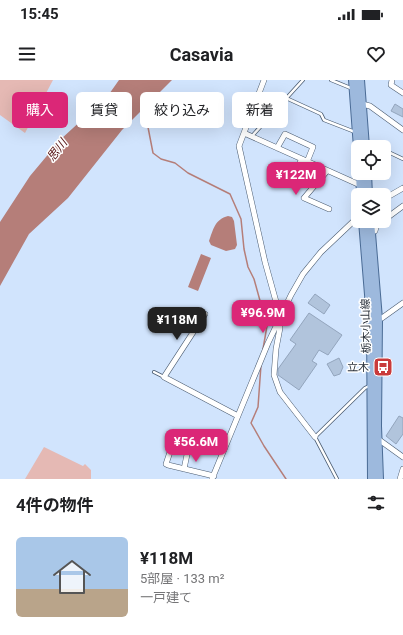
<!DOCTYPE html>
<html lang="ja">
<meta charset="utf-8">
<style>
:root{--surface:#fff;--page:#f2f2f2;--text:#202124;--muted:#757577;--line:#e0e0e0;--accent:#db2777}
body{margin:0;font-family:Roboto,"Noto Sans JP",sans-serif;background:var(--page);color:var(--text);height:100vh;display:flex;flex-direction:column;font-size:15px;white-space:nowrap}
*{box-sizing:border-box;margin:0}
p{font-size:13px;color:var(--muted)}
.icon{flex:none;width:22px;height:22px;fill:none;stroke:currentColor;stroke-width:2;stroke-linecap:round;stroke-linejoin:round}
.map{position:relative;height:399px;overflow:hidden}
.details{display:flex;flex-direction:column;background:var(--surface);flex:1}
.details>*{flex:none}
.guide{position:absolute;left:12px;top:12px;width:379px;height:36px;display:flex;gap:8px}
.buttons{position:absolute;left:351px;top:60px;display:grid;gap:8px}
.buttons a{display:grid;place-items:center;width:40px;height:40px;border-radius:6px;background:var(--surface);box-shadow:0 4px 16px #0002;font-size:20px}
.price{position:absolute;translate:-50% -34px;padding:0 9px;border-radius:8px;background:var(--accent);color:#fff;font-size:13px;line-height:26px;filter:drop-shadow(0 1px 2px #0008)}
.price::after{content:'';position:absolute;left:50%;top:24px;width:12px;height:9px;margin-left:-6px;background:inherit;clip-path:polygon(0 0,100% 0,50% 100%)}
.price.active{background:#222;color:#fff}
ul{padding:0;list-style:none}
li{display:flex;align-items:center;gap:12px;height:100px;padding:0 16px}
li+li{border-top:1px solid var(--line)}
li span{display:grid;place-items:center;flex:none;width:112px;height:80px;border-radius:6px;color:#555}
li>.icon{margin-inline-start:auto}
span .icon{width:48px;height:48px;fill:#fffc;stroke-width:1}
li b{font-size:17px}
h2{display:flex;justify-content:space-between;align-items:center;height:48px;padding:0 16px;font-size:17px}
.chip{padding:0 14px;border-radius:6px;background:var(--surface);box-shadow:0 4px 16px #0002;font-size:14px;line-height:36px}
.chip.active{background:var(--accent);color:#fff}
.status{display:flex;justify-content:space-between;align-items:center;height:28px;padding:0 20px;background:var(--surface);direction:ltr}
.status svg{height:11px;fill:currentColor}
header{display:flex;justify-content:space-between;align-items:center;height:52px;padding:0 16px;background:var(--surface);font-size:18px;font-weight:700}
.map>svg:first-child{display:block}
</style>
<div class="status"><b>15:45</b><svg viewBox="0 0 49 12"><path d="M0 12V9h3v3zM5 12V6h3v6zM10 12V3h3v9zM15 12V0h3v12zM26 1h20v11H26zM47 4h2v5h-2z"/></svg></div>
<header><svg class="icon" aria-label="menu" viewBox="0 0 24 24"><path d="M4 6h16M4 12h16M4 18h16"/></svg>Casavia<svg class="icon" aria-label="heart" viewBox="0 0 24 24"><path d="M12 20l-8-8c-3-5 5-10 8-4 3-6 11-1 8 4z"/></svg></header>
<div class="map">
<svg width="403" height="399" viewBox="0 0 403 399">
<rect width="100%" height="100%" fill="#d1e4fd"/>
<path fill="#e5b9b4" d="M0,0H53L25,53L0,35Z
M44,367L83,386L85,384L91,390V399H25Z"/>
<path fill="#b57e79" d="M119,0H172L122,50L68,118L29,154L0,206V142L30,96L61,59L107,17Z
M228,136L232,137L234,141L237,165L235,169L226,171L211,165L209,161C213,150 215,139 228,136Z
M201,174L211,178L198,211L188,207Z"/>
<g fill="none" stroke-linecap="round" stroke-linejoin="round">
<path stroke="#b57e79" stroke-width="1.5" d="M141,30L147,42L153,73L161,79L175,83L188,93L230,114L241,139L244,169L248,187L254,199L267,246L263,269
M261,285L258,327L251,343L264,366L286,399"/>
</g>
<path fill="#b1c4dc" stroke="#93a5bd" d="M395,24L403,29V37L391,31Z
M315,214L330,225L324,234L308,223Z
M309,233L342,255L328,275L319,270L312,281L317,284L299,310L278,295V289L296,264L290,260Z
M339,278L343,287L340,294L334,296L327,284Z
M399,336L403,338V354L396,364L386,356Z"/>
<g fill="none" stroke-linecap="round" stroke-linejoin="round">
<g stroke="#4b5c71" stroke-width="4">
<path id="service" d="M331,0L353,9
M286,18L321,34L324,40L355,52
M252,56L303,0
M366,61L378,67
M384,70L403,79
M154,292L164,297
M337,399L315,357L365,308L369,306"/>
</g>
<g stroke="#4b5c71" stroke-width="6">
<path id="minor" d="M264,0L239,66L265,182L280,236V248L276,269L274,295L280,312L315,357
M392,0L391,5L403,13
M362,24L370,26L403,50
M244,53L360,105
M277,68L285,54L313,67L307,82
M327,91L304,118L329,129
M297,98L301,79
M384,119L403,108
M384,140L403,126
M371,151H375L377,144L382,141
M205,234L164,297L238,336
M376,239L382,238L403,223
M378,359L403,377
M184,389L189,365L175,361L173,363L166,384L168,385L214,396
M212,399L268,263L291,215L303,194L321,172L358,137
M400,399L403,389"/>
</g>
<g stroke="#4a6b95" stroke-width="10">
<path id="primary" d="M353,0L358,68
M360,0L365,67
M360,93L361,115
M367,93L368,115
M363,141L371,239L372,399
M370,141L378,239L377,346L379,399"/>
</g>
<use href="#service" stroke="#fff" stroke-width="2.5"/>
<use href="#minor" stroke="#fff" stroke-width="5"/>
<use href="#primary" stroke="#9db9dd" stroke-width="8"/>
</g>
<defs>
<g id="bus-square" transform="scale(1)"><rect x="-9" y="-9" width="18" height="18" rx="4" fill="#c93a3b" stroke="#fff"/><path d="M-5-6H5V4H4V6H2V4H-2V6H-4V4H-5ZM-3.5-4V0h7V-4ZM-3.5 1.2v1.5H-2V1.2ZM2 1.2v1.5H3.5V1.2Z" fill="#fff"/></g>
</defs>
<g fill-rule="evenodd">
<use href="#bus-square" x="383" y="287"/>
</g>
<g text-anchor="middle" dominant-baseline="central" stroke-width="3" stroke-linejoin="round" paint-order="stroke">
<g font-size="11" fill="#2a313b" stroke="#fff">
<text transform="translate(366 246) rotate(-91)">栃木小山線</text>
</g>
<g font-size="11" fill="#2a313b" stroke="#fff" text-anchor="end">
<text x="369" y="287">立木</text>
</g>
<g font-size="12" font-style="italic" fill="#551112" stroke="#fff">
<text transform="translate(57 70) rotate(-52)">思川</text>
</g>
</g>
</svg>
<div class="buttons">
<a><svg class="icon" aria-label="locate" viewBox="0 0 24 24"><circle cx="12" cy="12" r="6"/><path d="M12 2v4M12 18v4M2 12h4M18 12h4"/></svg></a>
<a><svg class="icon" aria-label="layers" viewBox="0 0 24 24"><path d="M12 4l9 5-9 5-9-5zM3 14l9 5 9-5"/></svg></a>
</div>
<b class="price" style="left:296px;top:116px">¥122M</b>
<b class="price" style="left:263px;top:254px">¥96.9M</b>
<b class="price active" style="left:177px;top:261px">¥118M</b>
<b class="price" style="left:196px;top:383px">¥56.6M</b>
<div class="guide">
<a class="chip active">購入</a>
<a class="chip">賃貸</a>
<a class="chip">絞り込み</a>
<a class="chip">新着</a>
</div>
</div>
<section class="details">
<h2>4件の物件<svg class="icon" aria-label="filters" viewBox="0 0 24 24"><path d="M4 7h16M4 17h16"/><circle cx="9" cy="7" r="2"/><circle cx="15" cy="17" r="2"/></svg></h2>
<ul>
<li><span style="background:linear-gradient(#a9c7e8 65%,#b9a48a 0)"><svg class="icon" aria-label="home" viewBox="0 0 24 24"><path d="M3 11l9-7 9 7M6 9v11h12V9"/></svg></span><div><b>¥118M</b><p>5部屋 · 133 m²</p><p>一戸建て</p></div></li>
</ul>
</section>
